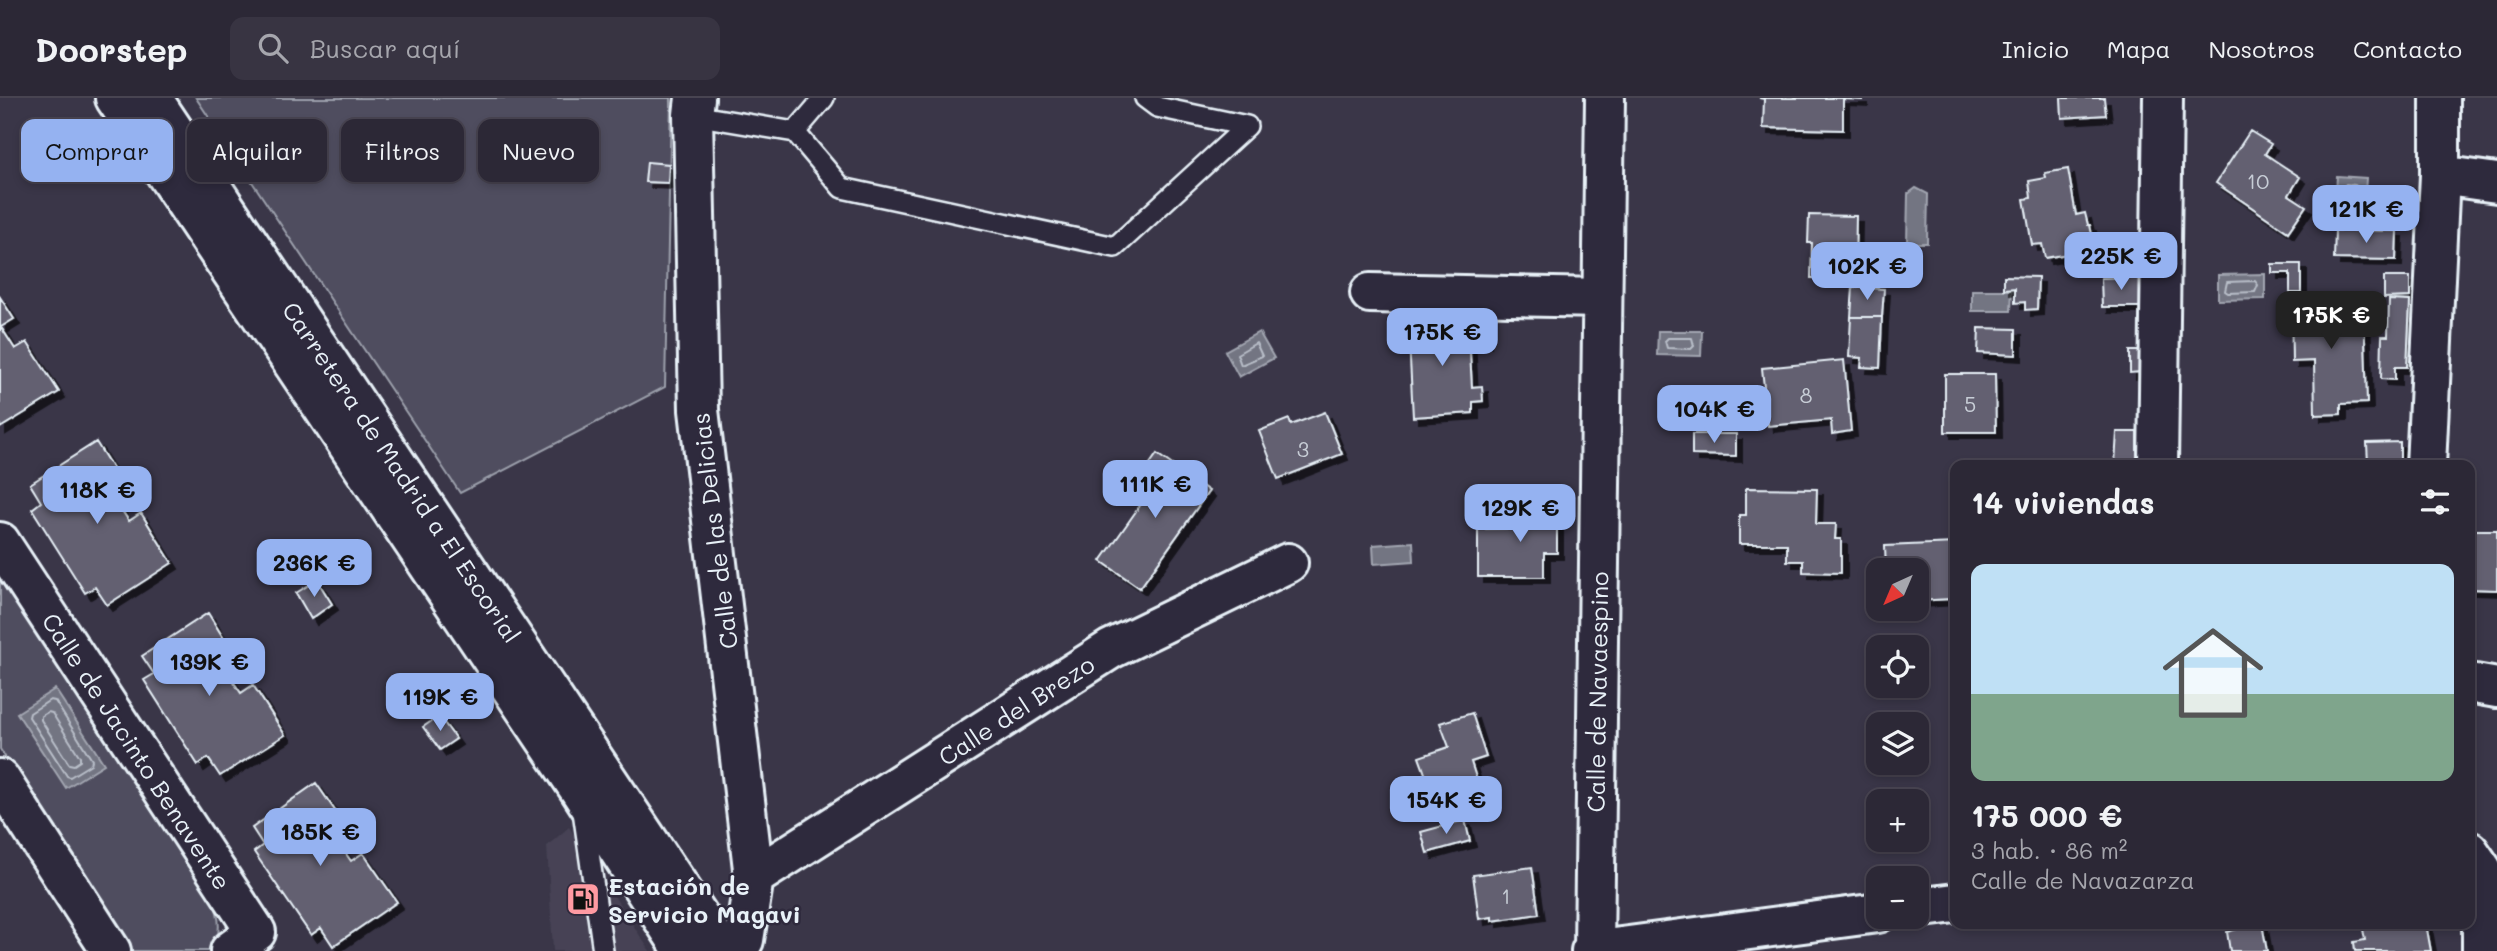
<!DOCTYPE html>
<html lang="es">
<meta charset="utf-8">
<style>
:root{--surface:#2c2836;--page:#383442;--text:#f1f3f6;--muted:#a6a6ad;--line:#484451;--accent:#95b2f1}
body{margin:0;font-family:Mali,sans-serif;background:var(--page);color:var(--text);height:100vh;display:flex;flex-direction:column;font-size:26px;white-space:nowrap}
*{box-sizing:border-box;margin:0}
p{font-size:23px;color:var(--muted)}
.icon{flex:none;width:38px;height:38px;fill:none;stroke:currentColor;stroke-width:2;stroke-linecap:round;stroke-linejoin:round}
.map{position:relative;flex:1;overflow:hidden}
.panel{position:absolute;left:1950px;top:362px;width:525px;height:469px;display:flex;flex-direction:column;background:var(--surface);border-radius:14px;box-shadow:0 4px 10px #0003,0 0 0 2px var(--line)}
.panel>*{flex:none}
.guide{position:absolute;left:21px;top:21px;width:665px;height:63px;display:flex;gap:14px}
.needle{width:46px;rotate:224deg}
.controls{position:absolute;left:1866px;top:460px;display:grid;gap:14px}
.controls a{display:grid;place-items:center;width:63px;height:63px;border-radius:14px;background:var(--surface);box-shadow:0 4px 10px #0003,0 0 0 2px var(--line);font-size:35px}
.price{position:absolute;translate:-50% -60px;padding:0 16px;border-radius:14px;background:var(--accent);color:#111;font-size:23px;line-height:46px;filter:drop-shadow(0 2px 4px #0008)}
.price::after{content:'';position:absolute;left:50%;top:42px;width:21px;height:16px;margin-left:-10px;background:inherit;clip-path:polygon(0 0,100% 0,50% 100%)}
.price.on{background:#222;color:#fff}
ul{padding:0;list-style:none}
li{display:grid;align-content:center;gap:14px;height:371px;padding:0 21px}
li span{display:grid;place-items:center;height:217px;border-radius:14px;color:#555}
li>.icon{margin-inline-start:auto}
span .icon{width:126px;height:126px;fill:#fffc;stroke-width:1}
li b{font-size:30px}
h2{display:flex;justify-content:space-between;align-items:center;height:84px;padding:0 21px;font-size:30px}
.pill{padding:0 24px;border-radius:14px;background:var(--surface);box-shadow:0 4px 10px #0003,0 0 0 2px var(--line);font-size:24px;line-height:63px}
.pill.on{background:var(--accent);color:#111}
header{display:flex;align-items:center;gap:42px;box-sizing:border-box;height:98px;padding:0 35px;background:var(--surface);border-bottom:2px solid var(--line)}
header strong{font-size:33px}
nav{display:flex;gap:38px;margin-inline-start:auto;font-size:24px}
.search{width:490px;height:63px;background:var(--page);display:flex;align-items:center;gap:18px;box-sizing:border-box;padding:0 24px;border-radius:14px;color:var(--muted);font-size:26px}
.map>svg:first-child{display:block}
</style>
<header>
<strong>Doorstep</strong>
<div class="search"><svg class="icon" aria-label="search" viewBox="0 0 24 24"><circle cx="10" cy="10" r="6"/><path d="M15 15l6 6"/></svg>Buscar aquí</div>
<nav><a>Inicio</a><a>Mapa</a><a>Nosotros</a><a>Contacto</a></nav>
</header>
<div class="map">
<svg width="2497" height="853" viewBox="0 0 2497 853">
<defs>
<filter id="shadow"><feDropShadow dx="6" dy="6" stdDeviation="0" flood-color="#0009"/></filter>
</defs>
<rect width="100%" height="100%" fill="#3a3648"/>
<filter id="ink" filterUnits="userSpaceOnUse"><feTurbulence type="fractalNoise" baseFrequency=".0143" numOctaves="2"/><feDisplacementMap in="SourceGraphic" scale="14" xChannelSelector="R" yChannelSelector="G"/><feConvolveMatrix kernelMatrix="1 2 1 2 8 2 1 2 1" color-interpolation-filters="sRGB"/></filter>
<g filter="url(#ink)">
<path fill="#464354" d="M569,729L650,853H553L547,748Z"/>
<path fill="#504e5f" stroke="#9ca0ac" stroke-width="2" d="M196,0H671L665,289L460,395Z
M0,471L212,800C220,818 223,836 211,853H131L0,651Z"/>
<path fill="#737482" stroke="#a2a6b1" stroke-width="2" d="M2337,78L2366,80L2363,126L2334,124Z
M1916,90L1928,96L1927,145H1907L1908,96Z
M2265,176V201L2218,202V177Z
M1972,192H2012L2011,213H1972Z
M1658,233H1702L1701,258L1657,257Z
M1259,234L1274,260L1239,279L1225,253Z
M1413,444L1414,463L1374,466L1373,447Z
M55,591L104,666L66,690L17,615Z"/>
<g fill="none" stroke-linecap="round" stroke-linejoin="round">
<path stroke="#b9bfc9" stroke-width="2" d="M2346,86L2355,87L2358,89L2357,116L2354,119L2344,118L2342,115L2343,89Z
M2255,183L2258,187L2255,194L2228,195L2225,193L2227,184Z
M1668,240H1692L1694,248L1691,251L1667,250L1665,243Z
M1256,245L1262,258L1241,267L1237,256Z
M50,602L55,603L92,662L91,666L70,679L67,678L29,619L30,615Z
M48,614L52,615L80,659V663L74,667L69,666L41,622V618Z"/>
</g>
<path fill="#636171" stroke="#e8f1f8" stroke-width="2" filter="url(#shadow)" d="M1759,0H1862V2L1843,1V32L1763,30L1764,1Z
M2061,0H2104L2106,17L2062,20Z
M2250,33L2271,46L2265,56L2300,79L2289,97L2306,108L2288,134L2216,85Z
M647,64L669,66L668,85L645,84Z
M2068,71L2076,117L2085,115L2088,127H2090L2095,151L2045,160L2042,146L2032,147L2024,101L2031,100L2029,83L2046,80L2045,75Z
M1809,117L1856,118L1855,170H1839V180H1811L1812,145H1808Z
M2335,132L2397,133L2396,162L2334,161Z
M2272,166H2301V195H2290V175H2272Z
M2004,178L2038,179L2037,211L2025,212V204L2015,205V190L2004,191Z
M2140,179V209H2102L2101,180Z
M2384,179H2410V199L2384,200Z
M1853,189L1884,191L1882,219H1851Z
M0,199L14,221L1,229L15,251L27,244L59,294L0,330Z
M2291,201H2336V211L2364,210L2367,305L2341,306V316L2315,317L2314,263L2292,264Z
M2389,202L2410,203L2407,269H2395V282L2381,281L2382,238H2388Z
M1484,219L1485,243L1469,244L1468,220Z
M1851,219H1882L1880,270L1861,269L1862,260L1849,259Z
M1468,220L1472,289L1482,288L1483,303L1473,304V315L1413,319L1408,223Z
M1979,230L2016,231V257L1978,255Z
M2130,253H2140V274L2130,275Z
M1844,262L1851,333L1832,336L1831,322L1768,328L1762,270Z
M1945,276H1995L1996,334H1945Z
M1325,314L1342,356L1278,381L1259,333L1289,321L1291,327Z
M2117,334H2137V365L2115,366Z
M1692,336H1736V358L1692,357Z
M96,344L127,393L114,401L129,423L141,415L172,465L107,507L95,489L85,495L32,411L41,404L30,386Z
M2400,344V366H2368L2367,345Z
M1157,356L1209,393L1140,490L1101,463L1146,399L1133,390Z
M1746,390L1817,391L1816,426H1836L1835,441H1841V475L1803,474V463H1787V446H1739V417H1746Z
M1519,406H1557V455H1544V479H1478V431L1519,430Z
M2469,432H2497V492L2469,491Z
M1955,445V471H1950L1951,501L1916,503V472H1886L1885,448Z
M317,482L332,506L311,521L296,495Z
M208,515L239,565L226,573L241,595L253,587L285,637L220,678L208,660L198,667L144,582L154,576L142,558Z
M1472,615L1486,659L1471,664L1481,695L1423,714L1414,686L1427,681L1419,659L1449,649L1440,625Z
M439,618L456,641L440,652L423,629Z
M316,685L349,733L336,742L351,763L363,755L397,804L333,848L321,830L311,837L254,754L263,747L252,730Z
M1465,722L1470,743L1427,755L1421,734Z
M1532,769L1539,816L1492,823V819L1479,821L1473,777Z
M2236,826H2262L2267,853H2230L2227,834L2237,831Z
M2362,826H2426L2431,853H2355L2354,844L2365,842Z"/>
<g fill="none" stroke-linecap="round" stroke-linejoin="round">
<g stroke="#e8f1f8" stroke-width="24">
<path id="lane" d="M693,17L795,34L842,90L1115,149L1247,28L1157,9L1145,0
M795,34L824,0
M583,713L603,853"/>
</g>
<g stroke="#e8f1f8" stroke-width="44">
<path id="street" d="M695,0L693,17L699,312L754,779L744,842L726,853
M2440,77L2497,85
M1370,195L1602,200
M2158,368L2163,0
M2426,368L2440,77V0
M0,444L256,834L230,853
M2469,585L2497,590
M0,681L111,853
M2469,753L2482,772V853
M754,779L1111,551L1288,465
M1916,810L1955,805
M1591,853L1878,815
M1594,853L1605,0"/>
</g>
<g stroke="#e8f1f8" stroke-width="44">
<path id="highway" d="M115,0L579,691L684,853
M152,0L722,853"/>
</g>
<use href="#lane" stroke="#2f2a3d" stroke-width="19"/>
<use href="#street" stroke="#2f2a3d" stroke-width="38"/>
<use href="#highway" stroke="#2f2a3d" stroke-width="38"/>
</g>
</g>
<defs>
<g id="fuel-square" transform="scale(1.75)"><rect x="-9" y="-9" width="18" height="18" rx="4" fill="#ff9aa2" stroke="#2f2a3d"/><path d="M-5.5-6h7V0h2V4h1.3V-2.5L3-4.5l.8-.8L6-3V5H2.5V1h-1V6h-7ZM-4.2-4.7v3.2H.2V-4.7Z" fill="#111"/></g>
</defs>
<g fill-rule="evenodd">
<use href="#fuel-square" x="583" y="801"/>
</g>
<g text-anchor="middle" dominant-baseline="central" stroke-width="5" stroke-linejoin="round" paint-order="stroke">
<g font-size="21" fill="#c7cdd6">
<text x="2258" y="82">10</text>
<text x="1806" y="296">8</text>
<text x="1970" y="305">5</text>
<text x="1303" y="350">3</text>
<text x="1506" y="797">1</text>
</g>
<g font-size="24" fill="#e8f1f8" stroke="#2f2a3d">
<text transform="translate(402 374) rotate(56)">Carretera de Madrid a El Escorial</text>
<text transform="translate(714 433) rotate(-97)">Calle de las Delicias</text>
<text transform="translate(1597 594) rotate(-89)">Calle de Navaespino</text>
<text transform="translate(1016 612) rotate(-33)">Calle del Brezo</text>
<text transform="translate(137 653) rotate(57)">Calle de Jacinto Benavente</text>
</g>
<g font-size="24" font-weight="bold" fill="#e8f1f8" stroke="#2f2a3d" text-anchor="start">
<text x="608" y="787">Estación de<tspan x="608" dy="28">Servicio Magavi</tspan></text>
</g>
</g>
</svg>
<div class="controls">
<a><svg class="needle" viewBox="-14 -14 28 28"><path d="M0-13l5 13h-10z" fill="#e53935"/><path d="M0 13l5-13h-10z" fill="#a6a6ad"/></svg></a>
<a><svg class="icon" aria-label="locate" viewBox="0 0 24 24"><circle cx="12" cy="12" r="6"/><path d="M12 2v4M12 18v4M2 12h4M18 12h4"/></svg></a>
<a><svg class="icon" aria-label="layers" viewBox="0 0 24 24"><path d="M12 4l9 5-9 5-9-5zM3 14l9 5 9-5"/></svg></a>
<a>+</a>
<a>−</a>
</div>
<b class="price" style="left:2366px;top:147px">121K €</b>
<b class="price" style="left:2121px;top:194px">225K €</b>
<b class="price" style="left:1867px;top:204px">102K €</b>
<b class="price on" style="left:2331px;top:253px">175K €</b>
<b class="price" style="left:1442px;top:270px">175K €</b>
<b class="price" style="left:1714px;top:347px">104K €</b>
<b class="price" style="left:1155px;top:422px">111K €</b>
<b class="price" style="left:97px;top:428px">118K €</b>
<b class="price" style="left:1520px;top:446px">129K €</b>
<b class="price" style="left:314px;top:501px">236K €</b>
<b class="price" style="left:209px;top:600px">139K €</b>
<b class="price" style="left:440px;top:635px">119K €</b>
<b class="price" style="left:1446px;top:738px">154K €</b>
<b class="price" style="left:320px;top:770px">185K €</b>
<div class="guide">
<a class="pill on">Comprar</a>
<a class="pill">Alquilar</a>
<a class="pill">Filtros</a>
<a class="pill">Nuevo</a>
</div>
<section class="panel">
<h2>14 viviendas<svg class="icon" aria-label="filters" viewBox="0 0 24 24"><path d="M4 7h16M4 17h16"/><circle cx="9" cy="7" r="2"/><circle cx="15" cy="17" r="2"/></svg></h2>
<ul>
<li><span style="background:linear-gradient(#bfe0f5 60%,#7fa58c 0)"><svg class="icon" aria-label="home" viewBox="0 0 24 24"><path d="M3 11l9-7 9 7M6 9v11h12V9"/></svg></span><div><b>175 000 €</b><p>3 hab. · 86 m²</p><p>Calle de Navazarza</p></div></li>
</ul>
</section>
</div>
